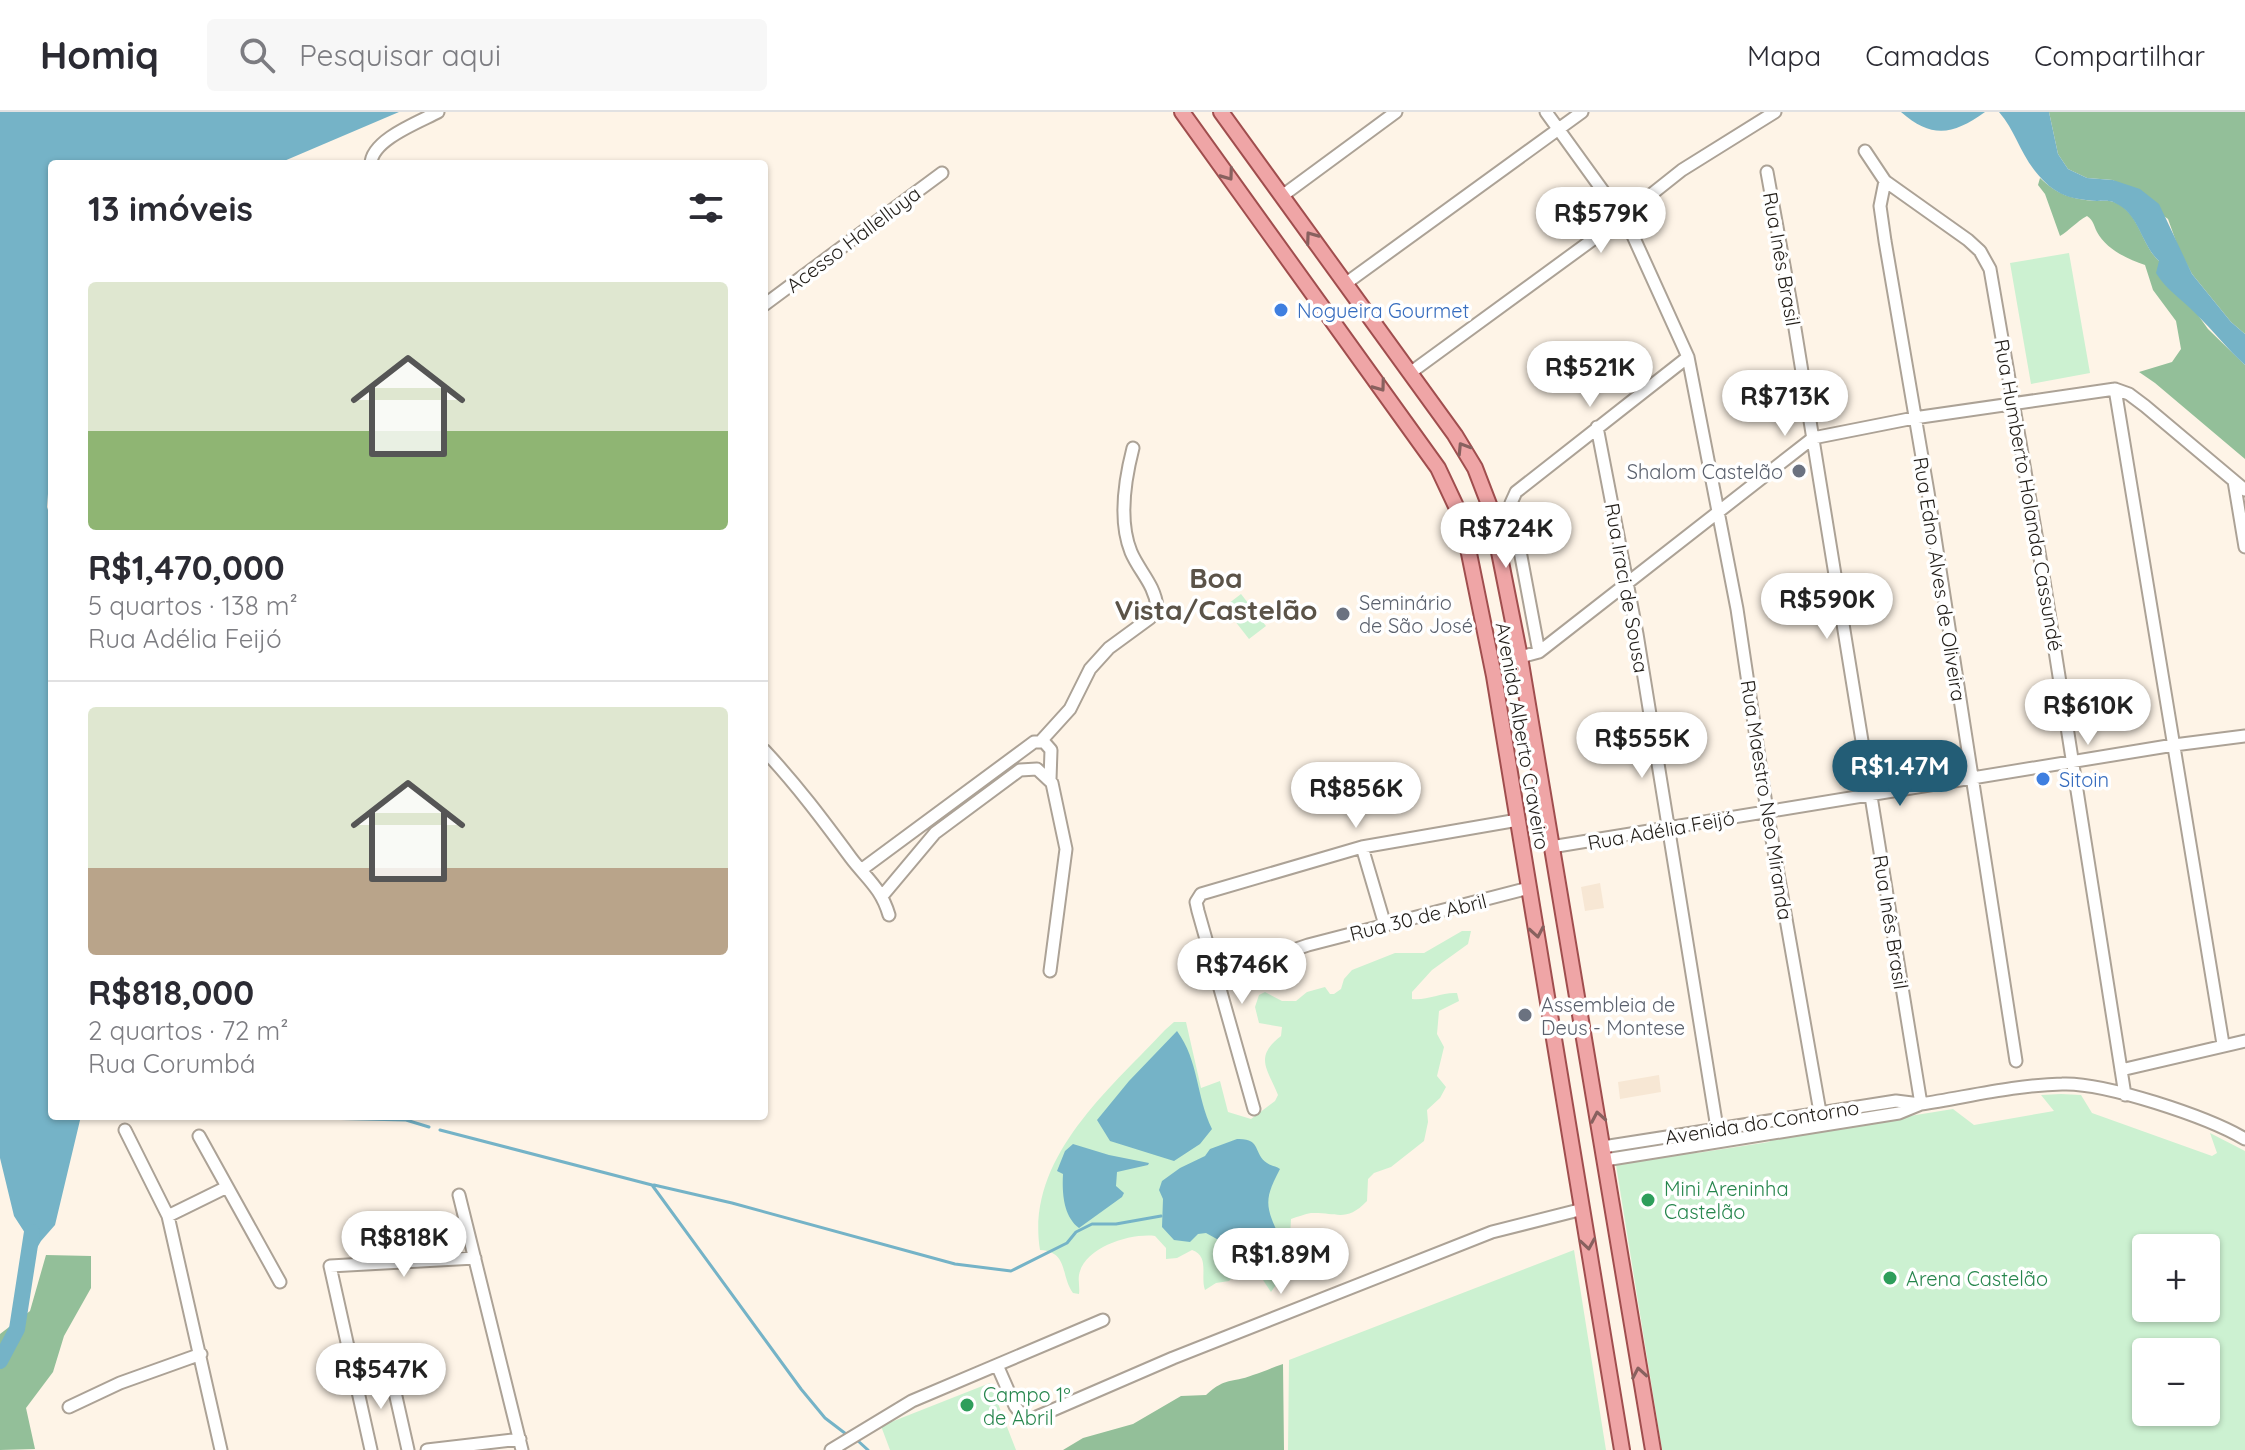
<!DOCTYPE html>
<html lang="pt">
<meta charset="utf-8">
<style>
:root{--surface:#fff;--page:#f7f7f7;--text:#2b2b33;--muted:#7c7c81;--line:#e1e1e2;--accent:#235d76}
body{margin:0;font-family:Quicksand,sans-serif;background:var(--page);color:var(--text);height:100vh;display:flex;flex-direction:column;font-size:30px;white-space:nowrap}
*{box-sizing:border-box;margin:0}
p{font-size:26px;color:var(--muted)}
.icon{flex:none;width:44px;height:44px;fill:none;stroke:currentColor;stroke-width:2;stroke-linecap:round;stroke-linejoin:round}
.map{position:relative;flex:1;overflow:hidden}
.panel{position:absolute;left:48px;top:48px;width:720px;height:960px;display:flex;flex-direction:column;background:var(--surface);border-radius:8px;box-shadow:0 2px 6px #0004}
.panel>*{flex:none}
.controls{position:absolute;left:2132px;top:1122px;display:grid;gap:16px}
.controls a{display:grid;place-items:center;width:88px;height:88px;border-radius:8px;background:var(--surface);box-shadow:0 2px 6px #0004;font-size:40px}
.price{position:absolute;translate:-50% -68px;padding:0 18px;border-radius:28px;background:#fff;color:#222;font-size:26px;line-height:52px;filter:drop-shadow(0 2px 4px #0008)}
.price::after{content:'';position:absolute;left:50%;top:48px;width:24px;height:18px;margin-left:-12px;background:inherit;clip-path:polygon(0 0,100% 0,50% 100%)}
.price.active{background:var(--accent);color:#fff}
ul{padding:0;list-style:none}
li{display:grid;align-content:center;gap:16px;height:424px;padding:0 40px}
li+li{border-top:2px solid var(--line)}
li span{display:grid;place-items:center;height:248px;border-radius:8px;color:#555}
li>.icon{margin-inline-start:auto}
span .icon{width:144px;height:144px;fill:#fffc;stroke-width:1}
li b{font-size:34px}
h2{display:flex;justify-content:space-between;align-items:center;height:96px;padding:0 40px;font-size:34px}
header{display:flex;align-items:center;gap:48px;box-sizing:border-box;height:112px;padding:0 40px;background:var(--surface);border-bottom:2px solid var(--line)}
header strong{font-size:38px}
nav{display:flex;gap:44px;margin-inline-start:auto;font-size:28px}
.search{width:560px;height:72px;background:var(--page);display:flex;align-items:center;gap:20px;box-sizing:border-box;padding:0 28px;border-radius:8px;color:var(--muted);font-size:30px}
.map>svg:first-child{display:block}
</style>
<header>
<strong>Homiq</strong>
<div class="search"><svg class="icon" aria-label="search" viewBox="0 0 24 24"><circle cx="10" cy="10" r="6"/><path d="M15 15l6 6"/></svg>Pesquisar aqui</div>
<nav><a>Mapa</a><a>Camadas</a><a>Compartilhar</a></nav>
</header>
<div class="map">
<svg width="2245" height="1338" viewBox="0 0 2245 1338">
<rect width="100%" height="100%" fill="#fef4e7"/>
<path fill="#f7e7d4" d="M1600,771L1604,796L1585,799L1581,775Z
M1659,963L1661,980L1620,987L1618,970Z"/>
<path fill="#ccf1d1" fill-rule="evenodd" d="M2069,141L2090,261L2031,272L2010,151Z
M1241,482L1266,514L1249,527L1224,495Z
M1462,819H1471L1468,832L1432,858L1412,880V887C1427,889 1441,880 1457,881L1459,889L1439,899L1437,922L1444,935L1437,964L1446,975L1440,986L1427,998L1428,1010L1424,1029L1391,1055L1374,1061L1368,1067L1367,1089C1346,1111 1337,1100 1311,1101C1305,1102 1297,1105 1291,1107L1290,1125L1301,1161L1296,1165L1280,1167L1271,1180L1257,1159L1238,1158L1229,1169L1216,1171L1205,1178C1200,1164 1210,1144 1192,1138L1177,1146L1166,1147V1136L1155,1124C1131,1121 1084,1135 1079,1163C1078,1169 1080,1176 1079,1182L1073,1181C1060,1163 1069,1140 1040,1138C1025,1046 1110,977 1165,918L1174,910H1186L1201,976L1220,969L1228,1000L1251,1007L1275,989L1278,983C1267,956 1254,945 1281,924L1282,915L1259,911L1255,895L1259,883L1265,880L1282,889H1296L1307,880L1325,875L1330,882H1334L1341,877L1344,867L1352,858L1395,841H1424Z
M2061,982L2081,983L2092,1001L2212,1044L2217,1041L2210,1021L2245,1039V1338H1662L1616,1053L1691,1039L1697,1041L1769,1030L1774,1026L1953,997L1974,1013L2054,999L2041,983ZM2146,1136H2206V1196H2146ZM2146,1240H2206V1300H2146Z
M1574,1138L1606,1338H1288L1289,1248Z
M990,1271L1016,1338H890L881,1314Z"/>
<path fill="#93bf99" d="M2049,0H2245V222L2231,210L2192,162L2178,135L2168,107L2113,68L2087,66L2068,57L2058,42Z
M2040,66C2058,83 2071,87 2096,89C2101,89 2109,88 2114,90C2139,99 2141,133 2159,149L2208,217L2245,253V347L2155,271L2139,260L2172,250L2181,237L2176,209L2153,178L2145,153C2127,147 2106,137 2097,120C2093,112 2094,109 2087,104C2076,110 2070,118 2060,124L2045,82L2038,73Z
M46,1143L91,1144V1176L64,1224L53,1260L26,1296L35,1337L0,1338V1222L30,1199Z
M1283,1252L1284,1338H1063L1083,1326L1133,1312L1181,1284L1206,1283C1227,1264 1230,1272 1253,1263C1263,1260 1273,1255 1283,1252Z"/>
<path fill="#75b3c7" d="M0,0H399L277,52H52V329L47,395L52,410V750L49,754L52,760V1004H81L55,1113L41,1129L30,1148L25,1121L14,1104L0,1046Z
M1901,0H1985C1953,23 1932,27 1901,0Z
M1999,0H2049L2058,42L2068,57L2087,66L2113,68L2140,77L2159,92L2192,162L2231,210L2245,222V253C2227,237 2213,218 2196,202C2182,187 2166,178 2156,161L2159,149C2141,133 2139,101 2115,91C2110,88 2103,89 2097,89C2076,87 2062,86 2046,71C2021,48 2018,22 1999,0Z
M1177,919C1199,949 1196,984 1212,1017L1200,1032L1174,1049L1110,1029L1097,1008L1129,969Z
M1237,1027C1262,1026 1253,1042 1267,1051C1271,1054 1276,1054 1280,1057C1266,1084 1264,1092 1277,1119L1275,1124L1249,1126L1235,1131H1224L1206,1121L1198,1122L1190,1130L1174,1128L1162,1115L1163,1087L1159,1078L1162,1069L1180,1056L1205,1044L1210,1037Z
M1073,1032L1109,1043L1149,1051L1148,1053L1117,1060L1116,1074L1124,1081L1122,1085L1079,1116C1063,1104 1062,1080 1063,1062L1057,1059L1065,1039Z"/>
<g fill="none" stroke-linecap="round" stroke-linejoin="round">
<path stroke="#75b3c7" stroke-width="3" d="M234,1004L406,1008L429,1015
M440,1018L652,1073L801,1277L825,1306L846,1322
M654,1073L732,1091L955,1152L1011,1159L1067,1131L1076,1120L1092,1112H1116L1161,1104
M857,1328L868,1338"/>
<path stroke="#75b3c7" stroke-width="16" d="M0,1249L17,1217L32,1120"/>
<g stroke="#aca296" stroke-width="15">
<path id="minor" d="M1546,0L1629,115L1688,245L1737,497L1767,699L1820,1000
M1865,39L1885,69L1880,94L1885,129L1928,380L2016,949
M371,52C371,28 419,10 438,0
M1767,60L1791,192L1921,992
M1885,69L1968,128L1980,139L1990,157L2044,469L2125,983
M1282,84L1396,0
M1345,172L1582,0
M764,193L942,61
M1410,261L1614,112L1682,58L1775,0
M2115,277L2223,932
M2115,277L2129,282L2145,294L2245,378
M1597,315L1637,522L1717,1016
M2234,369L2245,435
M1539,540L1511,391L1516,380L1688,245
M1520,545L1539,540L1813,326L1914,306L2115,277
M1041,629L1070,597L1090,557L1109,536L1150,506L1157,495C1155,473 1139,459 1131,440C1118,408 1125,367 1133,336
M764,638C796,672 823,708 851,746C867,767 881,776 889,803
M1362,735L1385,813
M1551,735L2174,633L2245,624
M861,758L1034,630H1044L1051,638L1050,668
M883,783L935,721L1020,658L1037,657L1052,671L1066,737L1050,859
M1215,865L1308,833L1529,776
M2121,958L2245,929
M1254,997L1198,799L1196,790L1201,782L1362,735L1518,708
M125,1018L168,1104L221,1338
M199,1024L280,1170
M1603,1035L1896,989L1920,992
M1605,1048L1899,1001L1921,992C1967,985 2015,973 2062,972C2104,970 2208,1005 2245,1027
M459,1083L522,1338
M168,1104L227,1075
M997,1253L1015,1294L1024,1306L1032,1307L1173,1246L1492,1120L1583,1097
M390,1258L408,1338
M69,1295L120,1271L201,1242
M371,1338L330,1154L475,1146
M427,1338L520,1327
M831,1338L912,1289L1103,1208"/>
</g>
<g stroke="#a04e4e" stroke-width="18">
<path id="major" d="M1182,0L1438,356L1462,407L1494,564L1622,1338
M1221,0L1455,323L1475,356L1490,395L1520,545L1653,1338"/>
</g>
<use href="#minor" stroke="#fff" stroke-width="11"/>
<use href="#major" stroke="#efa5a6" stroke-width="14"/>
</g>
<defs><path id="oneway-chevron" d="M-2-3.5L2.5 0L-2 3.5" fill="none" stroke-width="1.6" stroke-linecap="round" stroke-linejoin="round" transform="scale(2)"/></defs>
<g stroke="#88615f">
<use href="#oneway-chevron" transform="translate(1228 63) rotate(54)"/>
<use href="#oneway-chevron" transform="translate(1311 125) rotate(-126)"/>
<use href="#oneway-chevron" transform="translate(1380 274) rotate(54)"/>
<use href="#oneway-chevron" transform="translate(1463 336) rotate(-122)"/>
<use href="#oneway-chevron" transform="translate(1537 820) rotate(80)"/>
<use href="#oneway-chevron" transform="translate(1598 1005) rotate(-100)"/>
<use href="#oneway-chevron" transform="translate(1588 1132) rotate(81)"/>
<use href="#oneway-chevron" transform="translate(1639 1261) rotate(-100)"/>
</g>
<g fill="#3f7fe0" stroke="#fff" stroke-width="3">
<circle cx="1281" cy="198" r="8"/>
<circle cx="2043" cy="667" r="8"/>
</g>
<g fill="#6b7280" stroke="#fff" stroke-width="3">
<circle cx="1799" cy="359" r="8"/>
<circle cx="1343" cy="502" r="8"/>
<circle cx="1525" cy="903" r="8"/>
</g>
<g fill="#2e9e5b" stroke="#fff" stroke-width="3">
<circle cx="1648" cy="1088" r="8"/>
<circle cx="1890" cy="1166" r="8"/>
<circle cx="967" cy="1293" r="8"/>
</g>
<g text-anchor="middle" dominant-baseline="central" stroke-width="7" stroke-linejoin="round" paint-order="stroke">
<g font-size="20" fill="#211d18" stroke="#fff">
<text transform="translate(853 127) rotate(-37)">Acesso Hallelluya</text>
<text transform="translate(1782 147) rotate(80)">Rua Inês Brasil</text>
<text transform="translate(2029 383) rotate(80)">Rua Humberto Holanda Cassundé</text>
<text transform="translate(1940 467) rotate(81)">Rua Edno Alves de Oliveira</text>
<text transform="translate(1627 476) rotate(80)">Rua Iraci de Sousa</text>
<text transform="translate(1523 624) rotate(80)">Avenida Alberto Craveiro</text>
<text transform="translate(1767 688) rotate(81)">Rua Maestro Neo Miranda</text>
<text transform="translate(1661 718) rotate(-10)">Rua Adélia Feijó</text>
<text transform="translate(1418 805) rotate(-14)">Rua 30 de Abril</text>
<text transform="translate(1891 810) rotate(81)">Rua Inês Brasil</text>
<text transform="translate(1762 1010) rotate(-9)">Avenida do Contorno</text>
</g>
<g font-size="20" fill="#366cbe" stroke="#fff" text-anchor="start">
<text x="1297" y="198">Nogueira Gourmet</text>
<text x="2059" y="667">Sitoin</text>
</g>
<g font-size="20" fill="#5b616d" stroke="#fff" text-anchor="start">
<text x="1783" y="359" text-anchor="end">Shalom Castelão</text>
<text x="1359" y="490">Seminário<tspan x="1359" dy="23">de São José</tspan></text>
<text x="1541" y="892">Assembleia de<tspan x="1541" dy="23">Deus - Montese</tspan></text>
</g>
<g font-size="20" fill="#27864d" stroke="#fff" text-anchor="start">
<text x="1664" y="1076">Mini Areninha<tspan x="1664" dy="23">Castelão</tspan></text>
<text x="1906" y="1166">Arena Castelão</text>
<text x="983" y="1282">Campo 1º<tspan x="983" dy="23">de Abril</tspan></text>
</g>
<g font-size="28" font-weight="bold" fill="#5b5348" stroke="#fff">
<text x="1216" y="465">Boa<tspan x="1216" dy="32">Vista/Castelão</tspan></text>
</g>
</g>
</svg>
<div class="controls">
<a>+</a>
<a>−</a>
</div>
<b class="price" style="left:1601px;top:143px">R$579K</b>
<b class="price" style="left:1590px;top:297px">R$521K</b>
<b class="price" style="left:1785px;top:326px">R$713K</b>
<b class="price" style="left:1506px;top:458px">R$724K</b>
<b class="price" style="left:1827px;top:529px">R$590K</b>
<b class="price" style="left:2088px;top:635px">R$610K</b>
<b class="price" style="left:1642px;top:668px">R$555K</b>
<b class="price active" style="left:1900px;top:696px">R$1.47M</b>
<b class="price" style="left:1356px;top:718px">R$856K</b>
<b class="price" style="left:1242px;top:894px">R$746K</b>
<b class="price" style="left:404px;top:1167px">R$818K</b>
<b class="price" style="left:1281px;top:1184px">R$1.89M</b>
<b class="price" style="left:381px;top:1299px">R$547K</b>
<section class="panel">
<h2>13 imóveis<svg class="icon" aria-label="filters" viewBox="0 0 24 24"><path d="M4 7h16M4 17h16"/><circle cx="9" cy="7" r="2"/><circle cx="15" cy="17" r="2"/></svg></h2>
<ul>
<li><span style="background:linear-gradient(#dfe7d0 60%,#8fb573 0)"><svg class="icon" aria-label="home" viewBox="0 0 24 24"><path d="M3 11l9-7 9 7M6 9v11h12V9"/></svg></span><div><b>R$1,470,000</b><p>5 quartos · 138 m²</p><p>Rua Adélia Feijó</p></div></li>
<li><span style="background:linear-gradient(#dfe7d0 65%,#b9a48a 0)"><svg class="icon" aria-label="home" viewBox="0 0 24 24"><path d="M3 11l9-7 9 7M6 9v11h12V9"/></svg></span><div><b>R$818,000</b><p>2 quartos · 72 m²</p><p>Rua Corumbá</p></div></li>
</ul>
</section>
</div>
